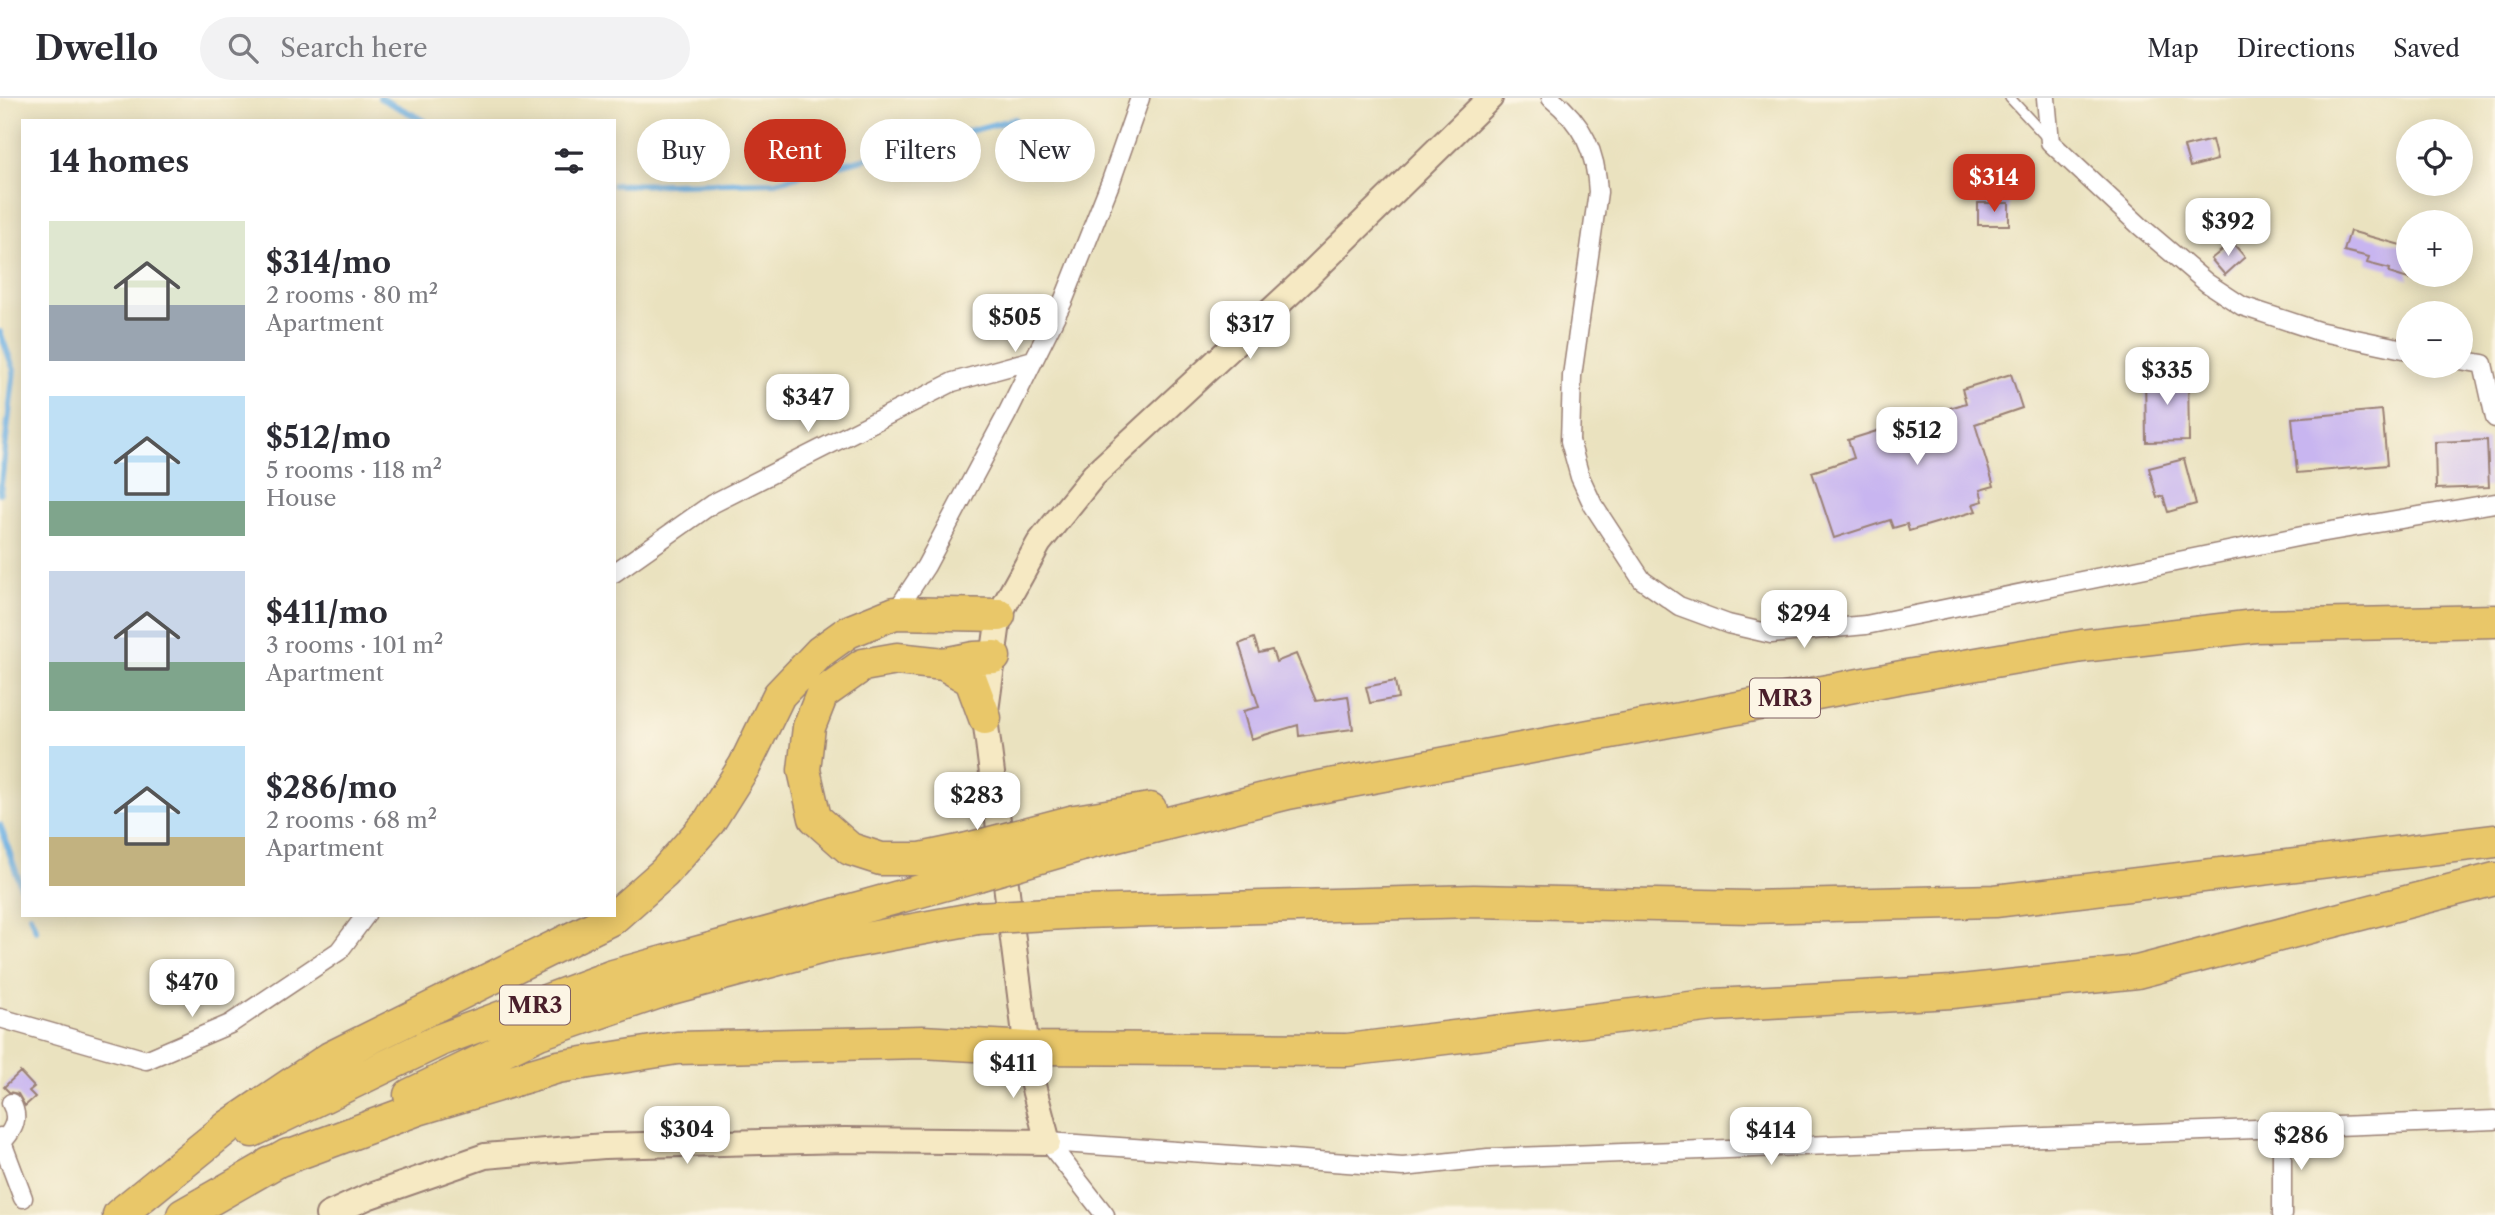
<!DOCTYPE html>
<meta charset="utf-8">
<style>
:root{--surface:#fff;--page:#f2f2f3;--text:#2b2b33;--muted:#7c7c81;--line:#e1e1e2;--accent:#c8321e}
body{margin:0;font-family:"Libre Caslon Text",serif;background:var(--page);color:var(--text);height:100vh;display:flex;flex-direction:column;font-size:26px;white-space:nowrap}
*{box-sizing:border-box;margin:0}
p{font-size:23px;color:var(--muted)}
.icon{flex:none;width:38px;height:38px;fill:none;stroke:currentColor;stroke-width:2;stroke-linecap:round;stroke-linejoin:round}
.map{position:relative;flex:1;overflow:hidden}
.side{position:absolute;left:21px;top:21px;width:595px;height:798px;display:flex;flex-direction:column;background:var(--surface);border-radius:0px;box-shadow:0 4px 18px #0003}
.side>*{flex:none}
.top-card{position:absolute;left:637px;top:21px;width:665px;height:63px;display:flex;gap:14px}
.tools{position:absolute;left:2396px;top:21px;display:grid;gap:14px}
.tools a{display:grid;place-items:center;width:77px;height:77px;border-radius:50%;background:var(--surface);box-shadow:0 4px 18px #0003;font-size:35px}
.price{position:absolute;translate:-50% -60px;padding:0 16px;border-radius:14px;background:#fff;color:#222;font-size:23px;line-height:46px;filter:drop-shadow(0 2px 4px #0008)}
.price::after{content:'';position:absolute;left:50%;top:42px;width:21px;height:16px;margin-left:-10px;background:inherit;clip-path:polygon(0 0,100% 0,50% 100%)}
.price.active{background:var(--accent);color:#fff}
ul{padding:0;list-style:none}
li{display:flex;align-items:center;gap:21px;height:175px;padding:0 28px}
li span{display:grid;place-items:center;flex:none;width:196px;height:140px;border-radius:0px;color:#555}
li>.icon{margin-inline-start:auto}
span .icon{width:84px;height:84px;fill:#fffc;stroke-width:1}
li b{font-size:30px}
h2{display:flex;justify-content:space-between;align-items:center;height:84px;padding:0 28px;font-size:30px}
.tag{padding:0 24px;border-radius:32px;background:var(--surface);box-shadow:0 4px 18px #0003;font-size:24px;line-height:63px}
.tag.active{background:var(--accent);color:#fff}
header{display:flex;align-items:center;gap:42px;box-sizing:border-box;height:98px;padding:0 35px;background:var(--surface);border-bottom:2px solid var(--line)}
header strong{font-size:33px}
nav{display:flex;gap:38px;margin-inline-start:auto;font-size:24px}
.search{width:490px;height:63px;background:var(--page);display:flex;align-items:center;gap:18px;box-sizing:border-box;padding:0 24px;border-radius:38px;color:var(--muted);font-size:26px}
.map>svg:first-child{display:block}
</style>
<header>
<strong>Dwello</strong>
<div class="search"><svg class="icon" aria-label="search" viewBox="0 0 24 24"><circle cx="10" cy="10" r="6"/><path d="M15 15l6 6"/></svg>Search here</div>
<nav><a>Map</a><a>Directions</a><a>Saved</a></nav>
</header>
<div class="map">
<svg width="2495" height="1117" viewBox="0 0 2495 1117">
<rect width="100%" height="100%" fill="#fcf5e5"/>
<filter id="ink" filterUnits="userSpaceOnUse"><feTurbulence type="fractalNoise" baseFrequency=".0143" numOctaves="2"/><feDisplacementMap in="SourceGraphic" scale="14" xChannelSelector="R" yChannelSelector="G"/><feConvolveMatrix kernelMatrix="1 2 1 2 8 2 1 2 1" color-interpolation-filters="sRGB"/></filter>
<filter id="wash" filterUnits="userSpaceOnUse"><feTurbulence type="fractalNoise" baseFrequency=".00686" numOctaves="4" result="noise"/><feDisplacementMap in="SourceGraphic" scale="28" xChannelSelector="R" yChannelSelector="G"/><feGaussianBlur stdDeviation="1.57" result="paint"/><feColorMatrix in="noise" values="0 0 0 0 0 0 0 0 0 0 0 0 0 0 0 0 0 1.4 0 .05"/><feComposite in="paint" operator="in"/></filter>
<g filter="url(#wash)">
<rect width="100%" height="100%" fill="#eae2bf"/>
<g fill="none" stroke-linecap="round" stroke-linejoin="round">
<path stroke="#70b2e5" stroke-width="6" d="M380,0L425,23
M614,87L775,84L1015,21
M0,234L14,272L0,395
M0,727L23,794
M30,817L36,832"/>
</g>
<g id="blocks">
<path fill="#c8b5f0" d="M2212,42L2217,62L2190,69L2184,49Z
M1978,105H2009V127H1978Z
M2350,133L2408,149V181L2389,175L2390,171L2367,165L2369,159L2344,153Z
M2232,144L2245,159L2225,177L2211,161Z
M2145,274H2188L2189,343L2146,344Z
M2011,276L2022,310L1975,326L1994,388L1980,392L1983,403L1973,406L1976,413L1909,433L1907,426L1893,430L1890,422L1834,440L1812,374L1854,360L1848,342L1966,305L1962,291Z
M2382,312L2387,367L2297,375L2292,320Z
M2487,342L2489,389L2436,391L2435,344Z
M2184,361L2196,406L2168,414L2163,398L2157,400L2149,370Z
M1254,540L1259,555L1272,552L1276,564L1296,556L1316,603L1348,598L1353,631L1299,638L1298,627L1251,641L1243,613L1259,609L1239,546Z
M1395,583L1398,600L1370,605L1366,589Z
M20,974L34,989L29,993L35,999L25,1008L18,996L9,994L4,989Z"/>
</g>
</g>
<g filter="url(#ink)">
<use href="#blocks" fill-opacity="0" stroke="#9a8075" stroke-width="2"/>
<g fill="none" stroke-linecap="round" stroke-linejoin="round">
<g stroke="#9a8075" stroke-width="12">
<path id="lane" d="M2010,0L2047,40"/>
</g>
<g stroke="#9a8075" stroke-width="21">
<path id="street" d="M1551,0C1583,26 1596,53 1598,94L1572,278L1570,343L1580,379L1593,407L1642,482L1679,508L1728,526L1771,536L1866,527L2302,438L2495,405
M2046,0L2050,44L2140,128L2207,185L2242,208L2318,233L2408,252
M2460,262L2483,266L2495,320
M614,475L712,406L953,284L1033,262
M895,515L926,468L1007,316L1064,201L1111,83L1140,0
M0,920L146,962L230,926L339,853L366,817
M2282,1030V1117
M0,1039L23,1100
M2,1044C13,1033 20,1020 11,1005
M1048,1044L1403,1069L1488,1060L2495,1022
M1048,1044L1105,1117"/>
</g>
<g stroke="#9a8075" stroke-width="28">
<path id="secondary" d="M328,1117L367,1099L485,1058L604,1048L845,1042L1048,1044L1030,976L985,620L999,517L1039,445L1094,377L1303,183L1490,0"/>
</g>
<g stroke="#9a8075" stroke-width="35">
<path id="highway" d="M944,566L974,560L994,559
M1075,723L1150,711
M1085,746L1288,695L1907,578L2082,548L2255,528L2495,523
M964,752L921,761H881L850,751L815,720L804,672L809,629L822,596L863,567L897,561L944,566L971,582L985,620
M1082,814L1474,803L1750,809L1995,803L2495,743
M410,997L539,935L671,890L823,849L977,820
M252,1033L440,942L613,878L978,777
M269,1066L418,1011L558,969L677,950L922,944L1028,950L1347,952L1714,907L1952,894L2137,874L2495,781
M119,1117L229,1028L330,960L613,820L664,775L709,724L745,667L779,597L820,554L848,534L895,515L999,517
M183,1117L288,1057"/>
</g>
<use href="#lane" stroke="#fff" stroke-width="9"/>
<use href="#street" stroke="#fff" stroke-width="18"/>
<use href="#secondary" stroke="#f6e9c3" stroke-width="24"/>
<use href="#highway" stroke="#e9c769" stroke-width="32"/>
<g stroke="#9a8075" stroke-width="35" stroke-linecap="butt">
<path id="highway-bridge" d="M964,752L1075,723
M978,777L1085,746
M977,820L1082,814"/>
</g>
<use href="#highway-bridge" stroke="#e9c769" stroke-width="32"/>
</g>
</g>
<g text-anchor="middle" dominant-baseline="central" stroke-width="6" stroke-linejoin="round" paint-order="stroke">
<g fill="#fcf5e5" stroke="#7f5f63" stroke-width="2">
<rect x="1750" y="580.5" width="70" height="39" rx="5"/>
<rect x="500" y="887.5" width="70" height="39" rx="5"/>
</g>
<g font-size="23" font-weight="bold" fill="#4a1f2b">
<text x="1785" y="600">MR3</text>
<text x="535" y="907">MR3</text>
</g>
</g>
</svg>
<div class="tools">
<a><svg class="icon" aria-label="locate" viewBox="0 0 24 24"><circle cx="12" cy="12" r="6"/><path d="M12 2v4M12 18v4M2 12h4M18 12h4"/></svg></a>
<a>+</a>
<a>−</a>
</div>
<b class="price active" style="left:1994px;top:116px">$314</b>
<b class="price" style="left:2228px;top:160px">$392</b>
<b class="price" style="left:1015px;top:256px">$505</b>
<b class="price" style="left:1250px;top:263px">$317</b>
<b class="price" style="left:2167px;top:309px">$335</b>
<b class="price" style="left:808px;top:336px">$347</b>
<b class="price" style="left:1917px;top:369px">$512</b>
<b class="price" style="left:1804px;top:552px">$294</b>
<b class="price" style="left:977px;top:734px">$283</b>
<b class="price" style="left:192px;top:921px">$470</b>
<b class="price" style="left:1013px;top:1002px">$411</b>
<b class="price" style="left:687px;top:1068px">$304</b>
<b class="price" style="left:1771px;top:1069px">$414</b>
<b class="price" style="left:2301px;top:1074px">$286</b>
<div class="top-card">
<a class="tag">Buy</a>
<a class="tag active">Rent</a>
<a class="tag">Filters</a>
<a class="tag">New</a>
</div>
<section class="side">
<h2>14 homes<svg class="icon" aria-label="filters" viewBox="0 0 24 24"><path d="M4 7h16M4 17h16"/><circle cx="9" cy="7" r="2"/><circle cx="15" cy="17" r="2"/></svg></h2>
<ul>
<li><span style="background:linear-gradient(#dfe7d0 60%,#9aa5b1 0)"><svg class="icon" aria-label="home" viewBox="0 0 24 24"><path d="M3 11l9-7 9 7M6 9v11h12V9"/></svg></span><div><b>$314/mo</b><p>2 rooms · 80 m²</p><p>Apartment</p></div></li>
<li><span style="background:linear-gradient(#bfe0f5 75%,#7fa58c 0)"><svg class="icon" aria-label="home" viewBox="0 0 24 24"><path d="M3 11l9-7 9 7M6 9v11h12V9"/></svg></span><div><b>$512/mo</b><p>5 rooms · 118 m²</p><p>House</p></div></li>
<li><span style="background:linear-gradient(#c9d6e8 65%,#7fa58c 0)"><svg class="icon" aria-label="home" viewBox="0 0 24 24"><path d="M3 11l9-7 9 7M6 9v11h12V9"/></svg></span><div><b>$411/mo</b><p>3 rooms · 101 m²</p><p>Apartment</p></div></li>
<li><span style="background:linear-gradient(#bfe0f5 65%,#c2b280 0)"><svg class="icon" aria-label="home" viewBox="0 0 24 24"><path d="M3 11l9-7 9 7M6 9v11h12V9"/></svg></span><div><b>$286/mo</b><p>2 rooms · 68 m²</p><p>Apartment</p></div></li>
</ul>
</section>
</div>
